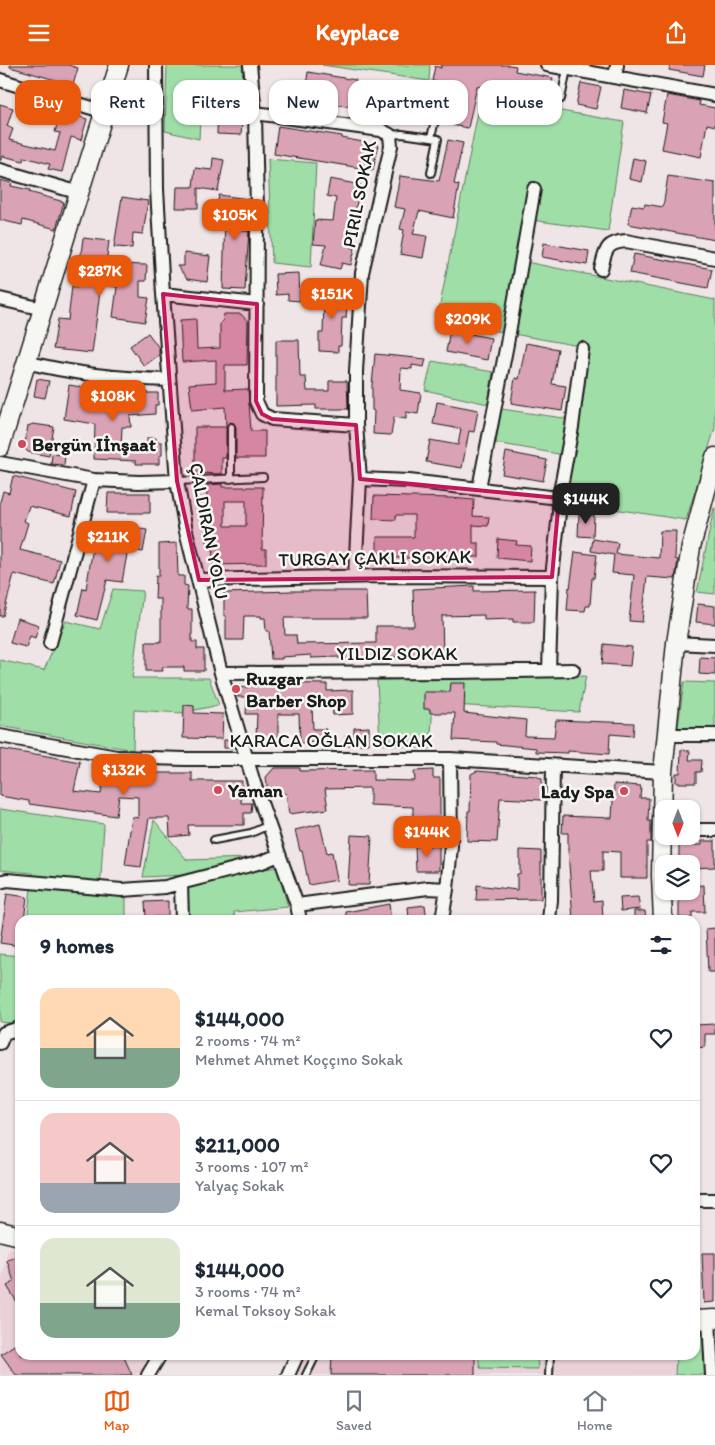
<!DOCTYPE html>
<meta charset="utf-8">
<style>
:root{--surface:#fff;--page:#f6f6f7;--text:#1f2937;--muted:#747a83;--line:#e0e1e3;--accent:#ea580c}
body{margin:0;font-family:Itim,sans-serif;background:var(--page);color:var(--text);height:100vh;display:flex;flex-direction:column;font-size:19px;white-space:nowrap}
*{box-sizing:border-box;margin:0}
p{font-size:16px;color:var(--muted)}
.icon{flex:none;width:28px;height:28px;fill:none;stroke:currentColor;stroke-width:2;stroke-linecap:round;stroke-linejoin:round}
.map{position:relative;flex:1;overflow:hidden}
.sheet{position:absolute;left:15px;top:850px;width:685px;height:445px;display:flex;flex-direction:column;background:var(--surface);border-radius:15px;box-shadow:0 1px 4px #0004}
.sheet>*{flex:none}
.top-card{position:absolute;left:15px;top:15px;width:685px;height:45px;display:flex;gap:10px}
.needle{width:32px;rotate:180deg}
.tools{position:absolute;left:655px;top:735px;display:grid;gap:10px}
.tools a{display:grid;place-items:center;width:45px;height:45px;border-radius:10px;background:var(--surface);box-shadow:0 1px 4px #0004;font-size:25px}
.price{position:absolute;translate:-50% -42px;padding:0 11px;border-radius:10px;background:var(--accent);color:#fff;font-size:16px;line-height:32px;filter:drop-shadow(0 1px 2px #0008)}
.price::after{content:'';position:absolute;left:50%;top:30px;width:15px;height:11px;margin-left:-8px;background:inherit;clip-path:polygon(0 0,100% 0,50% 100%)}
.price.current{background:#222;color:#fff}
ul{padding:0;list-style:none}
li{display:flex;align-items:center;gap:15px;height:125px;padding:0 25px}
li+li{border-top:1px solid var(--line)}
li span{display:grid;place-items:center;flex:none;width:140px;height:100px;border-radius:15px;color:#555}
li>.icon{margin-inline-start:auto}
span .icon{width:60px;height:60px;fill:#fffc;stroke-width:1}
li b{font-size:21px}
h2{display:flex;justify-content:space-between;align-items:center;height:60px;padding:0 25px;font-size:21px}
.tag{padding:0 18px;border-radius:15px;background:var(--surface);box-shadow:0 1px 4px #0004;font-size:18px;line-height:45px}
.tag.current{background:var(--accent);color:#fff}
header{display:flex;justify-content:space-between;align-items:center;height:65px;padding:0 25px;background:var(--accent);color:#fff;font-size:22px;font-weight:700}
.menu{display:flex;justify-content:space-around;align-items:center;height:70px;border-top:1px solid var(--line);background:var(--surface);font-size:14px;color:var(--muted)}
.menu a{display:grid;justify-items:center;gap:2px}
.menu .current{color:var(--accent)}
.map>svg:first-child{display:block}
</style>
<header><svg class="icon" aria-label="menu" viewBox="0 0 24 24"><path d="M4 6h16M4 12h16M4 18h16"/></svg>Keyplace<svg class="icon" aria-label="share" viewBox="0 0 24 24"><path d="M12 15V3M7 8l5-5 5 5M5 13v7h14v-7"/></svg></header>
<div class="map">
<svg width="715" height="1310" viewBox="0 0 715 1310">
<rect width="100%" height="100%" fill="#f0e5e6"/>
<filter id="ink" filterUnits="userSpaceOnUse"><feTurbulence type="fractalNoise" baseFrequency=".02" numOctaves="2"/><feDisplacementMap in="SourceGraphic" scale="10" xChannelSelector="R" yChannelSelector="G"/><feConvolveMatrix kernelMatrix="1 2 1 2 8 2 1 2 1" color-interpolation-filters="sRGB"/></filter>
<g filter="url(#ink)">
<path fill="#e9d1d7" d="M8,1183L20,1185V1290H165L153,1310H0V1225Z
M301,1290H676L675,1310H294Z"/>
<path fill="#9fdea7" stroke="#5e7d62" d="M167,0H242L244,36L201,31L199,74L165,66Z
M322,0H430L429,16Z
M481,32L624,57L608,166L525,154L516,195L715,235V363L686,455L568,437L570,391L496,378L501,344L577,355L590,283L437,255Z
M268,94L316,98L311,202L272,198Z
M432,296L493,307L488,339L425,325Z
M714,443H715V529L697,527Z
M113,524L143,526L132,613H209L219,640L181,648L134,645L133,685L0,661V595L44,605L66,556L100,564Z
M586,611L579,647L433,639L430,684L380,679L377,615Z
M684,617L715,618V678L676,677Z
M0,744L104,759L100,829H126V855H27L33,808L0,805Z
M154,755L187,795L250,793L257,805L277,802L288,842L234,847L235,855H188L185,810L143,812Z
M0,889L20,891V959L0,957Z
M703,1267L706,1310H675L676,1290H695V1268Z
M478,1290H537L538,1304L480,1303Z"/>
<path fill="#daa2b5" stroke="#1c1c1c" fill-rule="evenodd" d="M10,0H68L78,3L73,20L10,2Z
M441,0H509L516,1L515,6L553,13L550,26L557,28L554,40L532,36L531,39L514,35L515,29L477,21L468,63L445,59L452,20L432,16L435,1L441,3Z
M670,0H705L703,11L669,5Z
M308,7L356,15L352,42L304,35Z
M581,18L601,22L596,44L576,40Z
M408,22L431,26L425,55L414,53L416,41L405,39Z
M624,25L651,30L647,48L621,43Z
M667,30L700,36L699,40L715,43V61L707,59L701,92L662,84L667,58L662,57Z
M0,39L13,43L7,61L13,64L9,75L55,86L60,68L55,67L61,46L87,54L81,75L71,72L62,107L48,104L50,99L24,92L23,96L3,91L0,96Z
M218,44L243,46L241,70L217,69Z
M278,61L342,71V73L378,80L373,105L274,89Z
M448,75L463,78L454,119L459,120L453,153L419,146L413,169L427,171L423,193L400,189L404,165L400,164L405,144L394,142L400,111L439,116Z
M213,93L224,95L218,126L198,123V143H176L177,122H193L195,103L212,105Z
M633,93L646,96L642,117L629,114Z
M668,111L715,118V175L628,159L632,140L644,142L645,139L663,142Z
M330,114L361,120L355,146L359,147L358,158L354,157L351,182L355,183L351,200L342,198L340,204L321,200L326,180L313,179L315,155L333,156L336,133L327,131Z
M0,115L12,118L11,121L30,125L29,127L64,137L56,164L23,155L22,160L0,155Z
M219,130L248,134L244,166H249L245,225L223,224L225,150L216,148Z
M122,132L148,136L143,169L133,168L132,183L114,182Z
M83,173L109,176L106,199L147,200L146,216H140V232L149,233L145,257L113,252L117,222L101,219L92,288L53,284L58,254L68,255L72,221L77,222Z
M544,178L589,186L587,200L542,192Z
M184,188L210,191L207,217L187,214L177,201H184Z
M634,189L712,204L708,223L630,208Z
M299,208L300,236L288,235V229L276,230L275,209Z
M318,227L348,228L346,253H342L341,281H338V287L319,286V268H323L324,236H318Z
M224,249H241L248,257L247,300H225V325L248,324L251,366H265V393H236V362L234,358L231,357L226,362V393H222V409L195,408V362H226L225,342L192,345L189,319L216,317V295L182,297L180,255L196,254L197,284L220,283V258L223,256Z
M450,265L491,273L487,295L446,287Z
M148,268L159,283V290L144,301L130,281Z
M276,275H299L300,312H306L307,326H329V316H347L348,344H316V340L276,341Z
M526,278L558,284L552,319L566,321L562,346L511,338L515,313L519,314Z
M375,289L426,294L424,302L412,300V304L401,303L400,325L421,328L418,349L406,347V354L394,352L391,370L373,369L374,346L372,345V320Z
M37,314L49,316L45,333L34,331Z
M69,320L93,324V326L132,330V328H158V340H155V349L130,351L131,362H122L121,386H139V380H147V373H156V377H162V390L159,391V399H136V396L94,394L95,359L64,354Z
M437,337L478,345L474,367L469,366L462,403L426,397L430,375L458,380L461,364L433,359Z
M33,359L54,362L49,391L28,387L24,383L28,361Z
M506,387L547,395L543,416L502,409Z
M52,389L65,390L64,400L51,399Z
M13,411L76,427L71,451L29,441L24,456L28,458L20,485L60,495L54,519L14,509L3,551H0V437L3,426L9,428Z
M222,419V422H263L262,484H266V499L213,500L212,476H206L207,420ZM225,436H246V461H225Z
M108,428H150V448H107Z
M374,431L451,433L474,435L473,451L489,452L488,461L473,460V478H479V492H466V494L415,496V493H377V472H414V450H396V455L373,454Z
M579,449L594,450L593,472L578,471Z
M97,458L147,465L143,487L128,484L122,517L107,515L97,555L77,550L83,523L86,524Z
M660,466H676L675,494L678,495L675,514L647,512L642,557L629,556L634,510L612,508L614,490L591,486L593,474L618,478L616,489L659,493Z
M498,474L517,476L516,480L531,481L530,496L497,493Z
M177,478L178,511H184V520L188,521L187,544H192V577H197V584H204V606H184V602H162L163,606H146V577H161V534H155L156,511H159V479Z
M575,487L597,490L594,513H592L590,541H586L585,546L567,545L569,522L570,523Z
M474,521V526L535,525L534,557H513V554L484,555V550L442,551L443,590L339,594V592L311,593V590L282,592V594H271L269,566H266L265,553H261V551H244L243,575H226V551H224V528L291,526H366L367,553H284L285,570H296L297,579L376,578V561H414L413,524Z
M698,539L715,541V559L696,557Z
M17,553L39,560L35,573L30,571L26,582L10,578Z
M604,579L632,582L630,601L602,599Z
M700,592L715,593V610L699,609Z
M249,618L327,619V626L353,625V649L333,650L332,641H312L313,664H326V678H318V677L300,678L299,649H278V675L256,673L257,649H246L247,632H238L237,623L249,622Z
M451,618H465L464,648L526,655L525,671L554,672L556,655L634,658L633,671L610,669L609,689L568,686V688L536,687V683L496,679V677L453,675L455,648H430V644H424V627H450Z
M184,640L194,641V648L223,649L222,674L183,673Z
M369,662V679L346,680L345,671H354V663Z
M224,675H232V683H224Z
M0,684L36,690V689L80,697L74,726L101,729L105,704L129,708H192V716H242L241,738H252L251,748H244V760H188L189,770L170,772L169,753H149L141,802L125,800L132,752L138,753V732L119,731L116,751L29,739V736L0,731Z
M681,685L690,686L689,695H702L701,707H696V718H676V708H680Z
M274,703H300V706L373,705V715L415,716L414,706L433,705V713H440V753H413V742L370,740V723L325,724L328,744L289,749L286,728L268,731L266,712Z
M477,706L536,711L542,714L541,735L500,733L497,777L467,776L468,746H470L471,709Z
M614,719L641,721L640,733H649L648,756H651V777H647V813H620V787L603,786V806H591L594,836L602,835L603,855H573L568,785V768H562L563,751L612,753Z
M320,759L327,788L332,787L337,815L309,820L302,786H300L295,765Z
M351,770L372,771L369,820H348Z
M702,776H715V802L691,803V799H679V780H702Z
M415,781H439V806H416Z
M520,785L541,786V834L476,835L477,820L517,825V809H520Z
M704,820L705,847H692V853H679V826H691V821Z
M7,829L27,832L24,855H20V881L0,878Z
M638,832L640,844L621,846L620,833Z
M168,836V852H146L145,837Z
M389,839L391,855H346V847Z
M425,840L427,855H409L408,842Z
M634,846H645L646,855H634Z
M715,863V907H708L706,864Z
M715,959V969H705V982L695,983V960Z
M702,1188H715V1237L704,1238Z
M20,1191V1242L7,1221L14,1217L7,1195Z
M20,1276V1290H123L132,1310H16L1,1289Z
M332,1290H475V1310H331Z"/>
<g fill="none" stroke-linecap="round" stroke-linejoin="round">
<g stroke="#1c1c1c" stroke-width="10">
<path id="lane" d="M561,34L567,4
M390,70L402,69L438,74L431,108
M431,73L440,32
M231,362V414
M177,416L263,412
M214,775L251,768L269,760
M306,1310L316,1290
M549,1310L550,1290"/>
</g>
<g stroke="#1c1c1c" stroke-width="16">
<path id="street" d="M156,0L157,124L163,229L177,416L186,466L221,608L254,718L297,840L300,855
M250,0L255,48L257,146L256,336L262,349L272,354L356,360
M547,0L715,30
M615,12L617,0
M0,15L105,47
M255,48L381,65L390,70L391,81L362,208L356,306V360L360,414L355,511
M0,105L80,128
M601,204C606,185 605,178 626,176L715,193
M163,229L257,239
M0,234L43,244
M26,297C73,309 121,314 169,315
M0,398L94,415L139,417L177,416
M360,414L409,416L559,433
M479,423L507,279L534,124
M199,515L381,511L552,512
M50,578L94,415
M676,578L715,580
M549,605L552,512L559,448V433L572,362L582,284
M221,608L456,607L573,605
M666,670H715
M0,671L117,692L185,694H450L663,707
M691,765H715
M0,817L7,815L122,825L165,822L262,797L279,790
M181,818L182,855
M297,840L428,823L447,824
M442,855L447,824L451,781L450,694
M549,855L551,835L553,701
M0,978L4,968L20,963
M695,1135H715
M709,1255L712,1310
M148,1310L160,1290
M288,1310L297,1290"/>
</g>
<g stroke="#1c1c1c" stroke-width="21">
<path id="secondary" d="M0,382L119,0
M663,855L661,810L663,707L676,578L691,482L715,392
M0,1166L20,1171
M695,1255L715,1254"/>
</g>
<use href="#lane" stroke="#f6f6f2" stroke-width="6"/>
<use href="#street" stroke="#f6f6f2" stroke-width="12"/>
<use href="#secondary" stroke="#f6f6f2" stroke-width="18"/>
</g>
</g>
<path fill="#c2185b" fill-opacity="0.2" stroke="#c2185b" stroke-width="4" stroke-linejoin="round" d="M163,229L257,239L256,336L262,349L272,354L356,360L360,414L559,433L552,512L199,515L177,416Z"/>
<g fill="#d1495b" stroke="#f6f6f2" stroke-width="2">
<circle cx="22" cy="379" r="5"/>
<circle cx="236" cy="624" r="5"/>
<circle cx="218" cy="725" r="5"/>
<circle cx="624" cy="726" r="5"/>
</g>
<g text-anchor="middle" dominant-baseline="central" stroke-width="5" stroke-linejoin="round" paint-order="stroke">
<g font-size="19" fill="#1c1c1c" stroke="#f6f6f2">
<text transform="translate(359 129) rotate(-79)">PIRIL SOKAK</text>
<text transform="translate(209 466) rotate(79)">ÇALDIRAN YOLU</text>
<text transform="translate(375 493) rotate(-1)">TURGAY ÇAKLI SOKAK</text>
<text x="397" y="588">YILDIZ SOKAK</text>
<text x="331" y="675">KARACA OĞLAN SOKAK</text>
</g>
<g font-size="19" font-weight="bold" fill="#1c1c1c" stroke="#f6f6f2" text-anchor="start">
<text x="32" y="379">Bergün Iİnşaat</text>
<text x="246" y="613">Ruzgar<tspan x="246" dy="22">Barber Shop</tspan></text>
<text x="228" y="725">Yaman</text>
<text x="614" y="726" text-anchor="end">Lady Spa</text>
</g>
</g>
</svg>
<div class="tools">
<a><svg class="needle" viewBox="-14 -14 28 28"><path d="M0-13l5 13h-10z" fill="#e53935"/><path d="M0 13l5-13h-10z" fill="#747a83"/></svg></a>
<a><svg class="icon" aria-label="layers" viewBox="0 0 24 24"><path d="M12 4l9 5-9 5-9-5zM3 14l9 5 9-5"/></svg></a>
</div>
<b class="price" style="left:235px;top:176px">$105K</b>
<b class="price" style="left:100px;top:232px">$287K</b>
<b class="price" style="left:332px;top:255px">$151K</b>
<b class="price" style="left:468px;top:280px">$209K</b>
<b class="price" style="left:113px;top:357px">$108K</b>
<b class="price current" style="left:586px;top:460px">$144K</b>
<b class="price" style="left:108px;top:498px">$211K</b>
<b class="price" style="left:124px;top:731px">$132K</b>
<b class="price" style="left:427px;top:793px">$144K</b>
<div class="top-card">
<a class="tag current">Buy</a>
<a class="tag">Rent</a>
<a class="tag">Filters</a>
<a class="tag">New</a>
<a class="tag">Apartment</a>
<a class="tag">House</a>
</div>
<section class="sheet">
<h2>9 homes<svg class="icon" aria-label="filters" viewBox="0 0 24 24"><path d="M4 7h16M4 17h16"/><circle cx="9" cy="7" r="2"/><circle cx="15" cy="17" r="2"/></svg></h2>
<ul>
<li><span style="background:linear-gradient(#ffd9b3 60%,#7fa58c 0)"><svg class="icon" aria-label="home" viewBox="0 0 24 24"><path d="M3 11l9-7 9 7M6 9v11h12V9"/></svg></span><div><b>$144,000</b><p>2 rooms · 74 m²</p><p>Mehmet Ahmet Koççıno Sokak</p></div><svg class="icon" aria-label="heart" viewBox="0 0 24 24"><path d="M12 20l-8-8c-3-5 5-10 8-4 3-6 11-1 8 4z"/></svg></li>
<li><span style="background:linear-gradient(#f6c9c9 70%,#9aa5b1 0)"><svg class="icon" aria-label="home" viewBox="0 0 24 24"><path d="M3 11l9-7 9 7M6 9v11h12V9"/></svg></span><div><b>$211,000</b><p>3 rooms · 107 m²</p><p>Yalyaç Sokak</p></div><svg class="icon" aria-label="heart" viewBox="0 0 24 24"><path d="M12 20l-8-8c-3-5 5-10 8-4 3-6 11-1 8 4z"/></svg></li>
<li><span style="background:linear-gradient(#dfe7d0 65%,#7fa58c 0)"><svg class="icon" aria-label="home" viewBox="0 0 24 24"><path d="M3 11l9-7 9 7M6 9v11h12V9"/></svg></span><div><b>$144,000</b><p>3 rooms · 74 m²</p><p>Kemal Toksoy Sokak</p></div><svg class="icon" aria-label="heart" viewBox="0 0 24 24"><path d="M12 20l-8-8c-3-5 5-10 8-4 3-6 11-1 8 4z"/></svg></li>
</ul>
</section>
</div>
<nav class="menu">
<a class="current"><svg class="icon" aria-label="map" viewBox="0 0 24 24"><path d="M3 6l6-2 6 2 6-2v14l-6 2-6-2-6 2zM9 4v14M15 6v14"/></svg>Map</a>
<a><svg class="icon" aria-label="saved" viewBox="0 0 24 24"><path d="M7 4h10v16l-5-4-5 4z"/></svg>Saved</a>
<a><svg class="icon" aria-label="home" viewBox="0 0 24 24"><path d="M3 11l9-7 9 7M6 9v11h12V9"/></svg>Home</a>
</nav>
